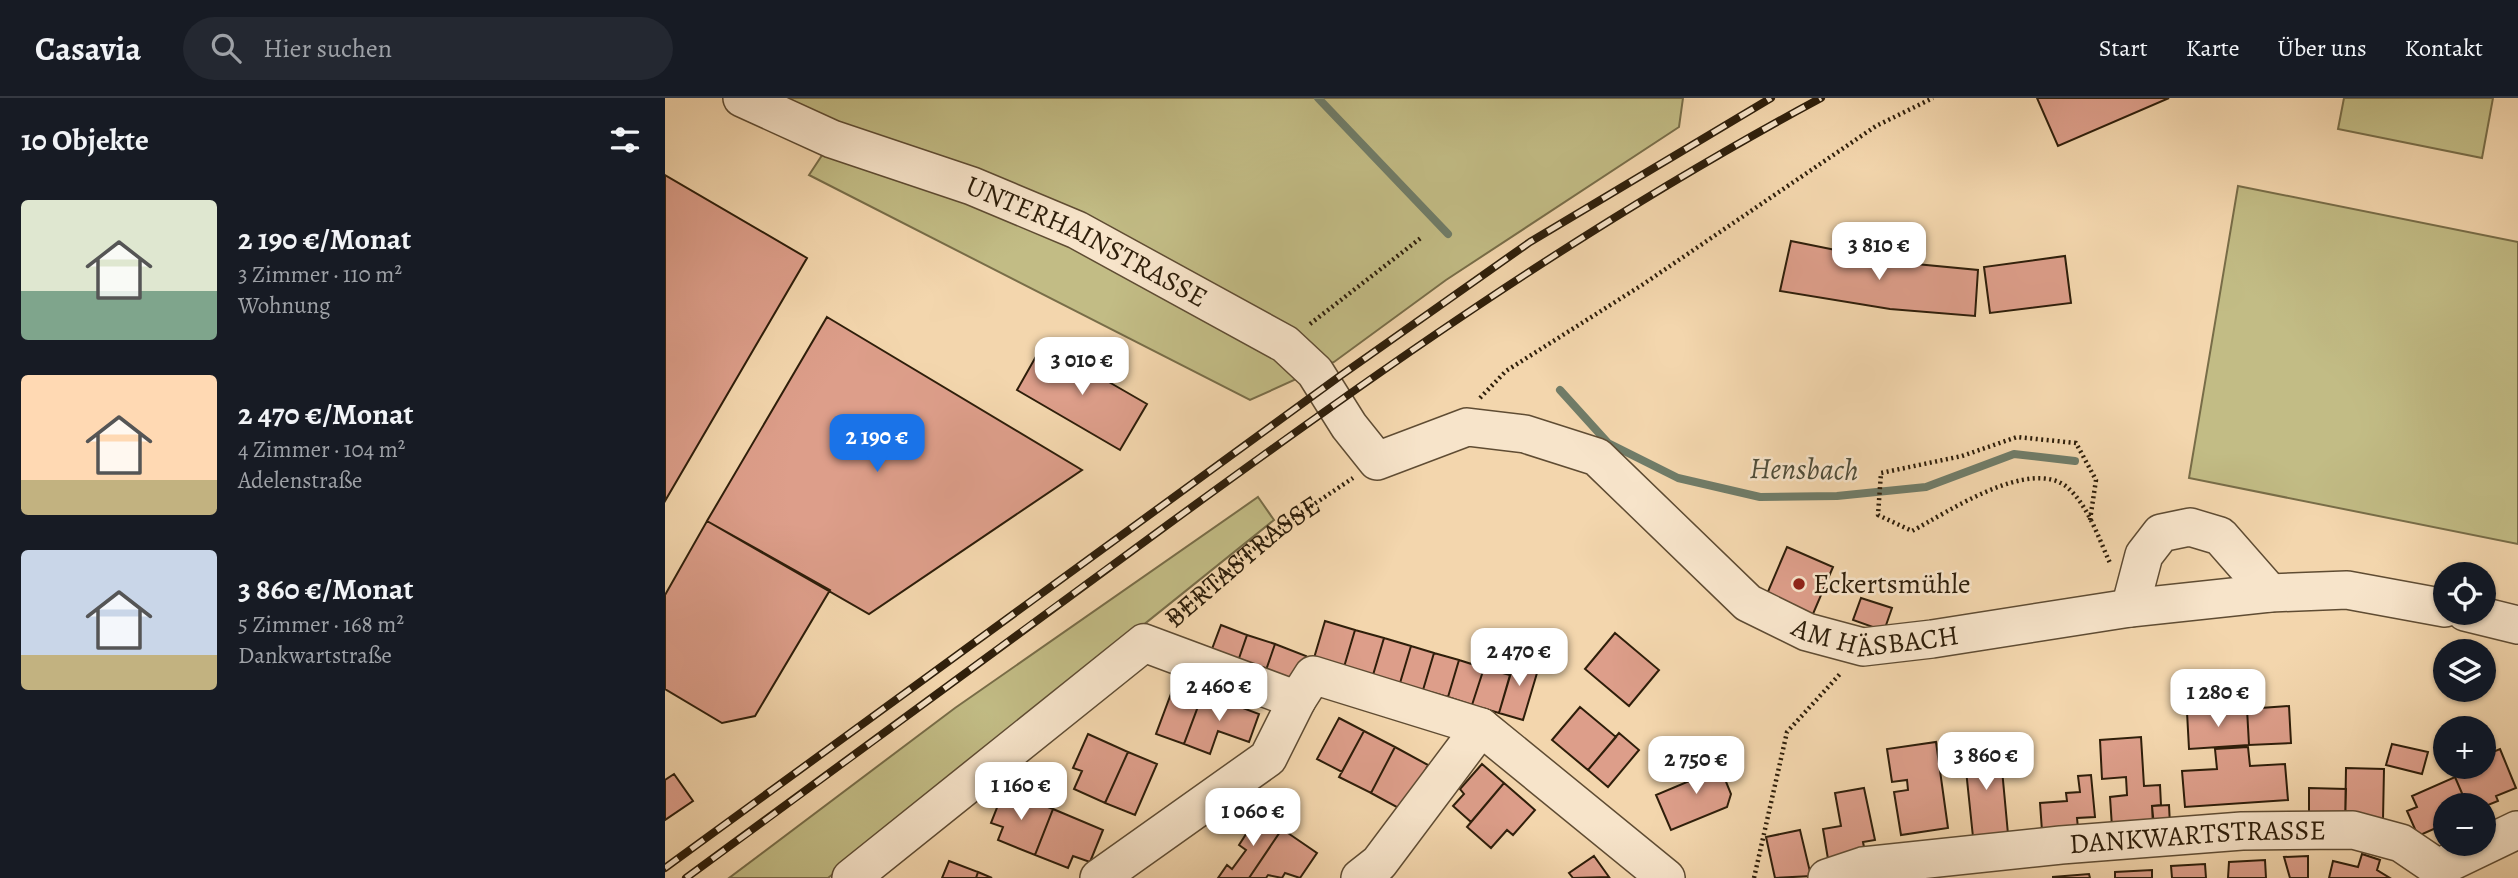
<!DOCTYPE html>
<html lang="de">
<meta charset="utf-8">
<style>
:root{--surface:#171b24;--page:#242831;--text:#f1f3f6;--muted:#9ea1a6;--line:#363941;--accent:#1a73e8}
body{margin:0;font-family:Alegreya,serif;background:var(--page);color:var(--text);height:100vh;display:flex;flex-direction:column;font-size:26px;white-space:nowrap}
*{box-sizing:border-box;margin:0}
p{font-size:23px;color:var(--muted)}
.icon{flex:none;width:38px;height:38px;fill:none;stroke:currentColor;stroke-width:2;stroke-linecap:round;stroke-linejoin:round}
.map{position:relative;flex:1;overflow:hidden}
.panel{display:flex;flex-direction:column;background:var(--surface);width:665px}
.panel>*{flex:none}
.buttons{position:absolute;left:1768px;top:464px;display:grid;gap:14px}
.buttons a{display:grid;place-items:center;width:63px;height:63px;border-radius:50%;background:var(--surface);box-shadow:0 2px 5px #0004;font-size:35px}
.price{position:absolute;translate:-50% -60px;padding:0 16px;border-radius:14px;background:#fff;color:#222;font-size:23px;line-height:46px;filter:drop-shadow(0 2px 4px #0008)}
.price::after{content:'';position:absolute;left:50%;top:42px;width:21px;height:16px;margin-left:-10px;background:inherit;clip-path:polygon(0 0,100% 0,50% 100%)}
.price.on{background:var(--accent);color:#fff}
ul{padding:0;list-style:none}
li{display:flex;align-items:center;gap:21px;height:175px;padding:0 21px}
li span{display:grid;place-items:center;flex:none;width:196px;height:140px;border-radius:7px;color:#555}
li>.icon{margin-inline-start:auto}
span .icon{width:84px;height:84px;fill:#fffc;stroke-width:1}
li b{font-size:30px}
h2{display:flex;justify-content:space-between;align-items:center;height:84px;padding:0 21px;font-size:30px}
header{display:flex;align-items:center;gap:42px;box-sizing:border-box;height:98px;padding:0 35px;background:var(--surface);border-bottom:2px solid var(--line)}
header strong{font-size:33px}
nav{display:flex;gap:38px;margin-inline-start:auto;font-size:24px}
.search{width:490px;height:63px;background:var(--page);display:flex;align-items:center;gap:18px;box-sizing:border-box;padding:0 24px;border-radius:38px;color:var(--muted);font-size:26px}
main{display:flex;flex:1;min-height:0}
.map>svg:first-child{display:block}
</style>
<header>
<strong>Casavia</strong>
<div class="search"><svg class="icon" aria-label="search" viewBox="0 0 24 24"><circle cx="10" cy="10" r="6"/><path d="M15 15l6 6"/></svg>Hier suchen</div>
<nav><a>Start</a><a>Karte</a><a>Über uns</a><a>Kontakt</a></nav>
</header>
<main>
<section class="panel">
<h2>10 Objekte<svg class="icon" aria-label="filters" viewBox="0 0 24 24"><path d="M4 7h16M4 17h16"/><circle cx="9" cy="7" r="2"/><circle cx="15" cy="17" r="2"/></svg></h2>
<ul>
<li><span style="background:linear-gradient(#dfe7d0 65%,#7fa58c 0)"><svg class="icon" aria-label="home" viewBox="0 0 24 24"><path d="M3 11l9-7 9 7M6 9v11h12V9"/></svg></span><div><b>2 190 €/Monat</b><p>3 Zimmer · 110 m²</p><p>Wohnung</p></div></li>
<li><span style="background:linear-gradient(#ffd9b3 75%,#c2b280 0)"><svg class="icon" aria-label="home" viewBox="0 0 24 24"><path d="M3 11l9-7 9 7M6 9v11h12V9"/></svg></span><div><b>2 470 €/Monat</b><p>4 Zimmer · 104 m²</p><p>Adelenstraße</p></div></li>
<li><span style="background:linear-gradient(#c9d6e8 75%,#c2b280 0)"><svg class="icon" aria-label="home" viewBox="0 0 24 24"><path d="M3 11l9-7 9 7M6 9v11h12V9"/></svg></span><div><b>3 860 €/Monat</b><p>5 Zimmer · 168 m²</p><p>Dankwartstraße</p></div></li>
</ul>
</section>
<div class="map">
<svg width="1853" height="780" viewBox="0 0 1853 780">
<rect width="100%" height="100%" fill="#f3d6ad"/>
<filter id="stains"><feTurbulence type="fractalNoise" baseFrequency=".00286" numOctaves="4"/><feColorMatrix values="0 0 0 0 .2 0 0 0 0 .09 0 0 0 0 .02 0 0 0 .5 -.17"/></filter>
<radialGradient id="worn" r=".72"><stop offset=".6" stop-color="#630" stop-opacity="0"/><stop offset="1" stop-color="#630" stop-opacity=".3"/></radialGradient>
<path fill="#c2bc85" stroke="#786d48" stroke-width="2" d="M92,0H1018L1014,29L781,182L669,264L585,302L144,77L167,42Z
M1679,0H1828L1817,60L1673,31Z
M1573,88L1853,144V446L1524,380Z
M593,399L609,422L163,780H64L290,610Z"/>
<g fill="none" stroke-linecap="round" stroke-linejoin="round">
<path stroke="#707c68" stroke-width="8" d="M653,0L783,136
M895,292L943,345L1013,380L1095,399L1172,398L1261,389L1349,356L1410,363"/>
</g>
<path fill="#dd9e8a" stroke="#2e1e0a" stroke-width="2" d="M1372,0H1504L1393,48Z
M0,77L142,160L0,403Z
M1126,143L1230,164L1313,172L1310,218L1225,211L1115,193Z
M1400,158L1406,205L1325,215L1319,169Z
M162,219L417,372L204,516L42,423Z
M378,246L482,306L455,352L352,292Z
M42,423L165,492L90,618L57,625L0,591V497Z
M1122,449L1168,469L1145,523L1099,503Z
M1196,500L1227,510L1219,533L1188,522Z
M660,523L690,532L679,569L649,560Z
M556,527L582,537L571,569L544,559Z
M690,532L719,540L708,577L679,569Z
M950,535L994,572L964,608L920,571Z
M582,537L610,546L599,578L571,569Z
M719,540L746,548L735,585L708,577Z
M610,546L641,558L629,589L599,578Z
M746,548L769,555L758,592L735,585Z
M769,555L794,562L783,599L758,592Z
M851,558L875,565L858,622L834,615Z
M794,562L819,570L807,607L783,599Z
M819,570L845,577L834,615L807,607Z
M510,585L538,595L519,646L491,636Z
M538,595L594,616L584,644L553,633L545,656L519,646Z
M1624,608L1626,645L1584,647L1582,611Z
M915,609L951,639L923,672L887,642Z
M1582,611L1584,647L1524,651L1522,614Z
M674,620L699,633L677,674L652,661Z
M699,633L730,649L706,695L674,679Z
M954,635L974,652L943,689L923,672Z
M423,636L463,654L440,705L409,691L417,673L408,670Z
M1476,639L1479,688L1495,687L1496,707L1487,708L1488,727L1447,729L1445,699L1462,697L1461,679L1437,681L1435,642Z
M1271,644L1283,730L1236,737L1229,694L1243,692L1242,682L1227,684L1222,651Z
M1727,646L1763,654L1757,676L1721,667Z
M730,649L763,667L739,713L706,695Z
M1583,649L1585,668L1620,666L1623,702L1520,709L1517,673L1552,671L1550,651Z
M1335,650L1343,736L1308,739L1299,653Z
M1835,651L1851,690L1831,698L1833,703L1818,709L1802,707L1790,679L1809,668H1818V658Z
M463,654L492,666L470,717L440,705Z
M1051,659L1066,696L1062,709L1006,732L991,697L1034,679L1030,668Z
M817,666L839,685L806,724L788,708L799,696L795,691Z
M1681,670L1719,671L1718,722L1680,729Z
M9,676L28,703L0,722V682Z
M1426,677L1430,719L1412,720L1413,730L1377,733L1375,705L1402,703L1401,695L1415,694L1413,678Z
M1790,679L1802,707H1780V726L1753,738L1742,713L1752,709L1747,698Z
M839,685L870,712L848,737L842,732L826,750L802,729Z
M1199,690L1210,742L1198,744L1200,754L1163,761L1158,731L1176,728L1170,695Z
M1644,690L1681,691L1680,729L1644,717Z
M339,692L388,711L370,757L333,742L338,729L326,725Z
M1504,707L1505,727L1489,728L1487,708Z
M388,711L438,732L425,764L408,758L403,770L370,757Z
M594,716L617,731L584,780H553L562,767L567,771L581,752L574,747Z
M617,731L652,755L635,780L620,775L617,780L603,777L601,780H584Z
M1135,732L1146,778L1110,780L1101,739Z
M1697,756L1715,762L1712,772L1725,780H1664L1668,763L1693,769Z
M929,758L944,779L908,780L904,775Z
M1643,758V780H1625L1619,759Z
M1600,762L1601,780H1563L1564,764Z
M284,763L313,774L311,780H277Z
M1540,766L1541,780H1507L1506,768Z
M1487,772V780H1450V774Z
M313,774L327,780H311Z
M1424,776L1425,780H1388V779Z"/>
<g fill="none" stroke-linecap="round" stroke-linejoin="round">
<g stroke="#5f4c33" stroke-width="40">
<g id="minor">
<path id="s2" d="M77,0L167,41L307,88L412,132L620,246L650,274L684,328L712,363L802,329L860,336L932,359L1083,505L1142,534L1198,549L1267,541L1465,510L1605,495L1682,492L1780,510"/>
<path d="M1465,510L1479,457L1496,435L1525,429L1555,438L1605,495"/>
<path d="M1800,514L1853,527"/>
<path d="M186,780L479,545L632,602L648,577L816,629L1001,780"/>
<path d="M434,780L603,660L632,602"/>
<path d="M695,780L714,765L816,629"/>
<path id="s3" d="M1162,780L1198,768L1396,747L1577,733L1688,732L1736,745L1773,770L1852,732"/>
</g>
</g>
<g stroke="#2e1e0a" stroke-width="4.5" stroke-dasharray="2 3.5" stroke-linecap="butt">
<path d="M645,226L757,139"/>
<path d="M815,300L841,273L977,187L1211,28L1268,0"/>
<path d="M1425,422L1431,382L1411,345L1352,339L1297,358L1216,375L1213,417L1247,433C1283,414 1364,359 1402,389C1423,407 1434,441 1445,465"/>
<path id="s1" d="M505,523L612,431L688,380"/>
<path d="M1089,780L1122,634L1175,576"/>
</g>
<use href="#minor" stroke="#f7e4ca" stroke-width="37"/>
<g stroke="#2e1e0a" stroke-width="8">
<path id="rail" d="M0,770L675,278L865,144L1106,0
M21,780C178,666 333,550 490,436C707,277 919,127 1156,0"/>
</g>
<use href="#rail" stroke="#f7e4ca" stroke-width="5" stroke-dasharray="16" stroke-linecap="butt"/>
</g>
<circle fill="#8f2418" stroke="#f7e4ca" stroke-width="2.5" cx="1134" cy="486" r="7"/>
<g text-anchor="middle" dominant-baseline="central" stroke-width="5" stroke-linejoin="round" paint-order="stroke">
<g font-size="28" fill="#2e1e0a" stroke="#f7e4ca">
<text stroke="none"><textPath href="#s2" startOffset="374">UNTERHAINSTRASSE</textPath></text>
<text stroke="none"><textPath href="#s1" startOffset="94">BERTASTRASSE</textPath></text>
<text stroke="none"><textPath href="#s2" startOffset="1323">AM HÄSBACH</textPath></text>
<text stroke="none"><textPath href="#s3" startOffset="374">DANKWARTSTRASSE</textPath></text>
</g>
<g font-size="28" fill="#2e1e0a" stroke="#f7e4ca" text-anchor="start">
<text x="1148" y="486">Eckertsmühle</text>
</g>
<g font-size="30" font-style="italic" fill="#4f4d39" stroke="#f7e4ca">
<text transform="translate(1139 371) rotate(1)">Hensbach</text>
</g>
</g>
<rect width="100%" height="100%" filter="url(#stains)"/>
<rect width="100%" height="100%" fill="url(#worn)"/>
</svg>
<div class="buttons">
<a><svg class="icon" aria-label="locate" viewBox="0 0 24 24"><circle cx="12" cy="12" r="6"/><path d="M12 2v4M12 18v4M2 12h4M18 12h4"/></svg></a>
<a><svg class="icon" aria-label="layers" viewBox="0 0 24 24"><path d="M12 4l9 5-9 5-9-5zM3 14l9 5 9-5"/></svg></a>
<a>+</a>
<a>−</a>
</div>
<b class="price" style="left:1214px;top:184px">3 810 €</b>
<b class="price" style="left:417px;top:299px">3 010 €</b>
<b class="price on" style="left:212px;top:376px">2 190 €</b>
<b class="price" style="left:854px;top:590px">2 470 €</b>
<b class="price" style="left:554px;top:625px">2 460 €</b>
<b class="price" style="left:1553px;top:631px">1 280 €</b>
<b class="price" style="left:1321px;top:694px">3 860 €</b>
<b class="price" style="left:1031px;top:698px">2 750 €</b>
<b class="price" style="left:356px;top:724px">1 160 €</b>
<b class="price" style="left:588px;top:750px">1 060 €</b>
</div>
</main>
